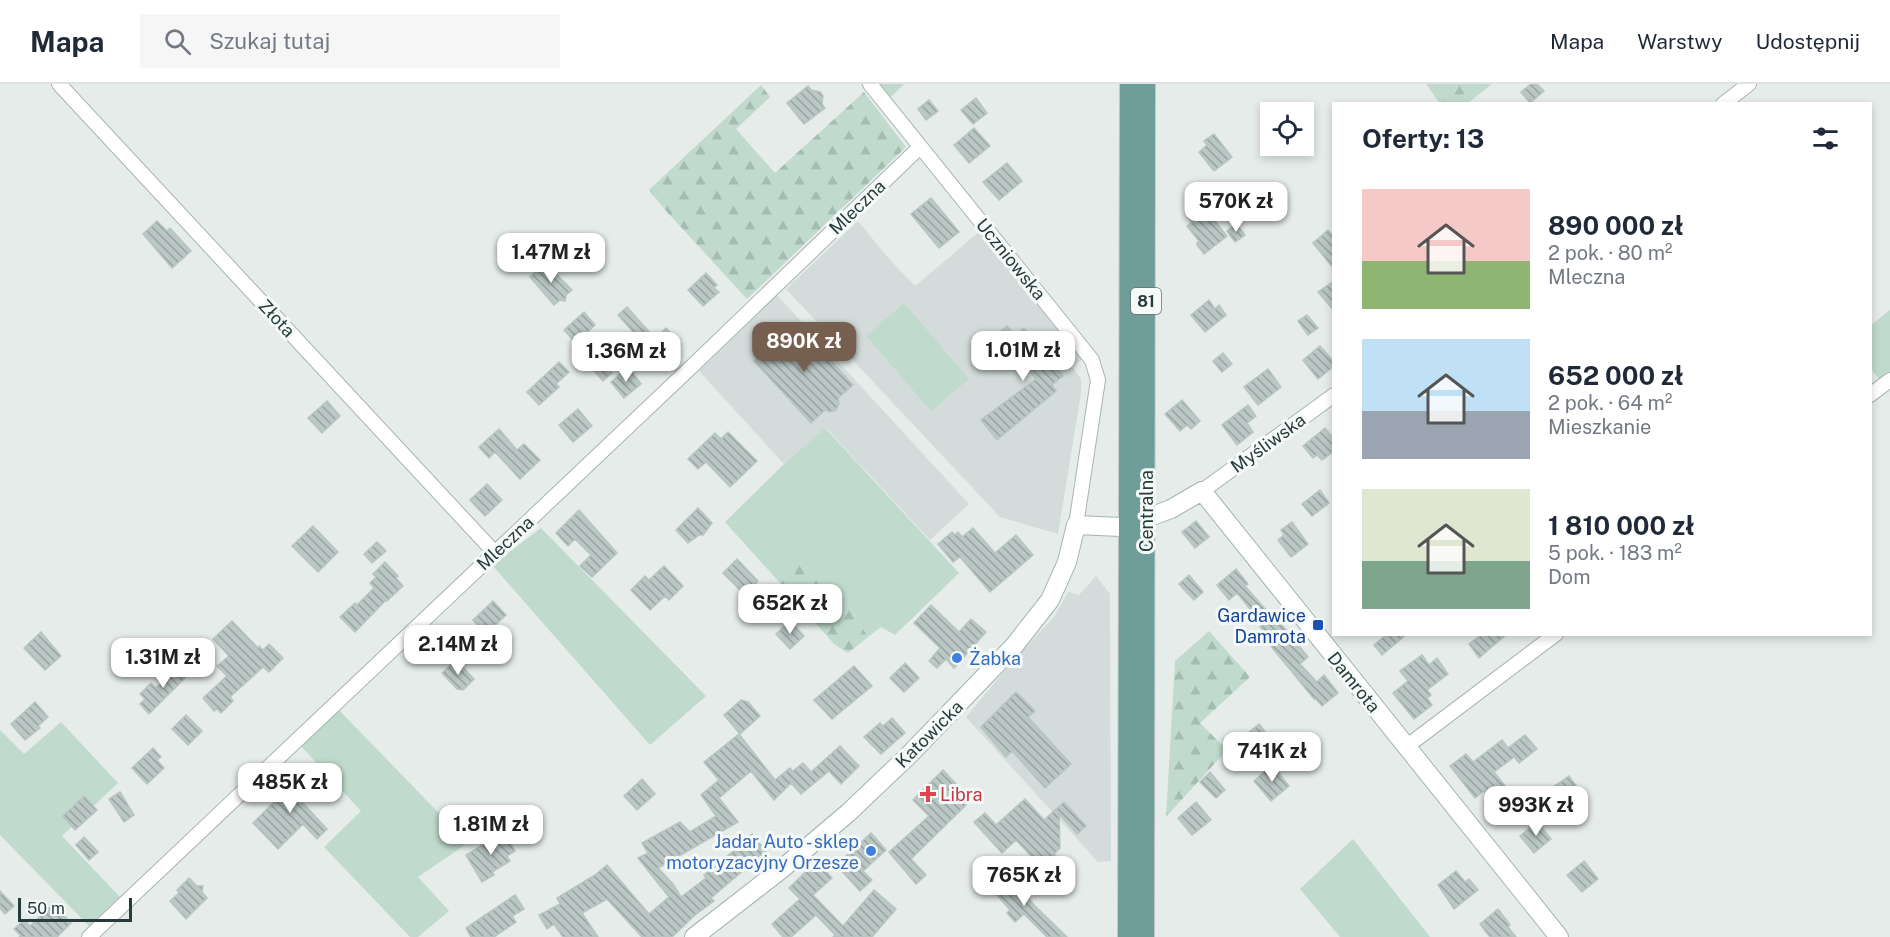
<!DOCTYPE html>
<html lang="pl">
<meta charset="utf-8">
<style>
:root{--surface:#fff;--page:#f6f6f7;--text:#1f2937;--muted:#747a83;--line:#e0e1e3;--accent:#775f4f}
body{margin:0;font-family:"Public Sans",sans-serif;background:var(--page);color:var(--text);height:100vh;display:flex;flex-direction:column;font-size:22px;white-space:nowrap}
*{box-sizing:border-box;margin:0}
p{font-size:20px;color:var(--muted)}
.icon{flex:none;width:33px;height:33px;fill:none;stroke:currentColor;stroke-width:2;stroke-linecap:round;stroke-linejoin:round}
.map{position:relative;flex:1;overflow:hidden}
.drawer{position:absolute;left:1332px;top:18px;width:540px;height:534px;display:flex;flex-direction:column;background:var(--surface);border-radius:0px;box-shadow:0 3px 9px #0003}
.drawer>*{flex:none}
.tools{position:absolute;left:1260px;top:18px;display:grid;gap:12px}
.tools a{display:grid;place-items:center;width:54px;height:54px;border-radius:0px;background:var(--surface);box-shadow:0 3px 9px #0003;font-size:30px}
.scale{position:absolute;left:18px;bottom:15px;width:114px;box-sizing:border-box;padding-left:6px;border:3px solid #263c3b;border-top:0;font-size:16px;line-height:21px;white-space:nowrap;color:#263c3b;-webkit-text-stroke:4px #f5f9f8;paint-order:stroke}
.price{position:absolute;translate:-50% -51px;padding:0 14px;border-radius:12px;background:#fff;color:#222;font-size:20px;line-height:39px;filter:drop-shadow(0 2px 3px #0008)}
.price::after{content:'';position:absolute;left:50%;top:36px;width:18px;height:14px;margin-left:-9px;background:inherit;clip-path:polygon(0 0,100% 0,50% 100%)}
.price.on{background:var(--accent);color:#fff}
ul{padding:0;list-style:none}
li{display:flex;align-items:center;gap:18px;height:150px;padding:0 30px}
li span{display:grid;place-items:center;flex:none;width:168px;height:120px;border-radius:0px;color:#555}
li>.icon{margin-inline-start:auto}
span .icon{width:72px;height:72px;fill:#fffc;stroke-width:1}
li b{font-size:26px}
h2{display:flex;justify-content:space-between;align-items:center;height:72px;padding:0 30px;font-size:26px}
header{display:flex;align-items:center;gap:36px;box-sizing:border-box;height:84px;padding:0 30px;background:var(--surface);border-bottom:2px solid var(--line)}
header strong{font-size:28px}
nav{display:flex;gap:33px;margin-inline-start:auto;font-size:21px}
.search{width:420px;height:54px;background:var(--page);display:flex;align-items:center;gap:15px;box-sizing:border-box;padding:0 21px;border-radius:0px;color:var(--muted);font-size:22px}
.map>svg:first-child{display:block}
</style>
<header>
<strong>Mapa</strong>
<div class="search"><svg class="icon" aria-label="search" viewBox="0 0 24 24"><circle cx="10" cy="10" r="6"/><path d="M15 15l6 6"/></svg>Szukaj tutaj</div>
<nav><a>Mapa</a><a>Warstwy</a><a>Udostępnij</a></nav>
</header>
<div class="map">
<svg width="1890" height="853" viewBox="0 0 1890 853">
<defs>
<pattern id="forest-firs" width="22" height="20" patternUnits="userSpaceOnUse" patternTransform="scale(1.5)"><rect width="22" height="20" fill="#c0dbcd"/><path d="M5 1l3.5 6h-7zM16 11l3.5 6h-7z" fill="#a5bdb1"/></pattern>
<pattern id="building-back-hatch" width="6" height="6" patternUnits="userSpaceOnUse" patternTransform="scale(1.5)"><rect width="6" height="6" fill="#bac7c4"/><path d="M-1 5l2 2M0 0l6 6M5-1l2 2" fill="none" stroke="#97a3a0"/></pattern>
</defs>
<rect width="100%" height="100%" fill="#e5ecea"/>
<path fill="#d3dcda" d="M858,137L889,175L915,202L979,148L1082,275L1072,283L1081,295V309L1058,450L1000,433L786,205Z
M777,211L969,420L930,456L826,344L784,380L699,287Z
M1096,492L1110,510L1111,777L1098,778L966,633L1012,578L1054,533L1068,508L1079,511Z"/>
<path fill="#c0dbcd" d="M879,0H904L890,14Z
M904,219L969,295L931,327L866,252Z
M1890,226V288L1880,296L1871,285V241Z
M825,344L959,489L895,551L881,543L868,553L852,526L793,471L771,489L725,438L784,380Z
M541,444L706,612L650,661L492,481Z
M338,625L461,752L465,761L418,793L449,827L418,853H410L324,763L361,727L300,661Z
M61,638L118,699L62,752L120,813L89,842L0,751V646L24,670Z
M1353,755L1430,853H1340L1300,805Z"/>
<path fill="url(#forest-firs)" d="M1426,0H1492L1468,19L1440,20Z
M761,1L770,13L736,45L775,89L864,8L906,63L747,215L667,128L649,106Z
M793,470L852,526L868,553L848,569L834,560L771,489Z
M1209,547L1250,593L1200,639L1227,666L1166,733L1175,577Z"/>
<path fill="url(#building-back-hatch)" stroke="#b8c5c2" stroke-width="1.5" d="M1531,0H1537L1544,7L1530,19L1521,8Z
M808,2L811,6L820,8L823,12L822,20L825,24L804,40L787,19Z
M976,14L987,29L973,40L961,26Z
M929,16L938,27L926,36L918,25Z
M974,44L990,62L969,79L954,61Z
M1214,50L1232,73L1214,87L1199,68L1207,61L1204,57Z
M1007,79L1022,97L999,116L983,98Z
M931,114L959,148L939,164L911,130Z
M1204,123L1227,152L1204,170L1197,161V159L1199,157L1187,142L1192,138L1189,134Z
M157,137L167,147L170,144L191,167L172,184L143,150Z
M1236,140L1245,151L1235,158L1227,147Z
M1328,146L1334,153V185L1313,159Z
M545,179L572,206L566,211L565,217L560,216L554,221L530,193Z
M706,189L717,201L714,204L719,208L703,222L688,206Z
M1334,197V227L1318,208Z
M1209,216L1215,225L1219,221L1226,231L1205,248L1191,231Z
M627,223L651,250L642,258L618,231Z
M584,228L595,241L576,259L564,246Z
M1307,231L1318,244L1308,251L1298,237Z
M796,239L853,301L838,314L839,320L836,326L830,328L825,326L811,339L754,277L769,264L771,253L776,251H782Z
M1007,242L1015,251L1024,244L1063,292L1052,301L1056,307L997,356L981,336L1036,295L1009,262L1000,269L990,256Z
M666,244L681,260L665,276L650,260Z
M1320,262L1334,278V282L1318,295L1303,276Z
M593,269L612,289L603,297L585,276Z
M1223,269L1232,280L1222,288L1213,277Z
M559,278L569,288L556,300L559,303L539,321L527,308Z
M628,283L641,300L624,314L611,298Z
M1268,285L1281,303L1258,321L1244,303Z
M1182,316L1200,337L1191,345L1187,341L1180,347L1165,330Z
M327,317L340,332L322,349L308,334Z
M1248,321L1256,332L1247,339L1253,348L1237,361L1222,341Z
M578,325L592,342L573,358L559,341Z
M1325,344L1334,355V367L1322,376L1317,371L1313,374L1303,362Z
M499,345L517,366L524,360L540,376L520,395L495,368L489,374L479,363Z
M728,348L757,377L730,403L706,378L698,385L688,375L715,349L721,355Z
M487,400L502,416L485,432L470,416Z
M1320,406L1329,419L1312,432L1302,420Z
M698,424L712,439L703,451H699L688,459L676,446Z
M579,426L617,469L592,493L580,482L591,471L575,455L568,462L556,449Z
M1196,437L1209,453L1195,464L1182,448Z
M1292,438L1308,460L1291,473L1278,456L1284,451L1281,446Z
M313,442L338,468L318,488L292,462Z
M973,444L995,469L1016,451L1033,471L990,508L960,473L953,478L938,460L952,448L955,451L958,448L962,453Z
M377,458L386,467L372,479L364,470Z
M737,475L758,497L745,511L723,489Z
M385,478L398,492L396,494L403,502L387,517L386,516L355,548L340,533L355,519L357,521L374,504L370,499L376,493L373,490Z
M664,482L683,502L669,516L665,512L650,526L631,506L645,492L649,496Z
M1236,485L1248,500L1245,502L1272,533L1274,531L1308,573L1300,580L1317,598L1324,591L1338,609L1322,622L1315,614L1314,615L1270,561L1273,558L1260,543L1263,541L1237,509L1229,516L1217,501Z
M1189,491L1203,508L1194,516L1179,500Z
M493,517L506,531L486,550L473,536Z
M931,521L959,548L971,535L986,548L954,584L946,575L937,584L929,577L940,564L914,539Z
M232,537L258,564L259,562L263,566L269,560L283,574L269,588L263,583L230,613L233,617L221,629L217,625L214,627L203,614L227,592L217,582L229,572L213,555Z
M790,537L804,552L790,565L776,550Z
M41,548L61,572L45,586L24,564Z
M1387,550H1407L1382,571L1374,561Z
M1482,550H1507L1479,574L1469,560Z
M1422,571L1429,581L1437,574L1448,590L1427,606L1431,611L1427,614L1432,621L1414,635L1393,609L1408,597L1400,587Z
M456,576L474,595L463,606L457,605L442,589Z
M183,579L191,588L149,630L140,620L145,615L140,610L151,599L156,604Z
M905,579L919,594L904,608L890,594Z
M854,582L872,602L832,635L814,616Z
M1016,608L1035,627L1028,633L1071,680L1045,704L1012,667L1006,673L981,643Z
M741,616L748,618L760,632L740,650L724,631Z
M35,618L48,633L38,642L40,644L25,656L11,640Z
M186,631L202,647L188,661L172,645Z
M892,634L905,649L881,670L864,653L880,639L883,642Z
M1259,640L1279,666L1268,675L1248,649Z
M739,650L775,696L790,684L793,687L803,679L811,688L840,662L859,682L841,700L829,687L801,710L791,699L774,716L751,687L719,714L738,738L658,784L673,800L681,813L706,794L704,791L736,765L735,764L752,750L766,767L711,814L714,817L695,831L672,853H642L607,815L582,829L598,853H563L554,840L547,845L539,831L560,820L557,814L595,791L607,781L649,830L669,813L638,774L648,769L642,759L680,738L690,748L716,732L701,711L719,696L704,678Z
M1525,651L1537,665L1519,679L1510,667L1514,673L1494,688L1513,712L1499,725L1484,707L1475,714L1450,682L1466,670L1473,678L1502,656L1508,664Z
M153,664L161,673L157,676L164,684L147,700L132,684Z
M1272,681L1289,702L1271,717L1254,697Z
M943,686L962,706L957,712L966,721L911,775L926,791L916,800L889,768L929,732L913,716Z
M1210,688L1225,706L1216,714L1200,698Z
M297,692L303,698L307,694L317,704L302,718L327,745L317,755L303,740L278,765L253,739L284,708L282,706Z
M1569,692L1585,714L1563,730L1549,711V706Z
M642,695L655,710L637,726L624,712Z
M120,708L134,731L124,738L109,715Z
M84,712L97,726L75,746L63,732Z
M1025,715L1044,736L1064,718L1086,742L1077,750L1059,730L1060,764L1054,770L1059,776L1046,788L1016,756L1002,769L974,738L985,729L996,741Z
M1196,718L1211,736L1192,751L1178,734Z
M1537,738L1551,755L1534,769L1520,752Z
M504,748L515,767L507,772L510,777L492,788L494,791L482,798L466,771Z
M871,749L886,766L863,787L872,796L860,807L836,781Z
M84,753L98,768L89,776L76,761Z
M817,777L832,794L813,811L843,842L874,806L896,825L872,853H833L835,851L816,831L791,853H783L772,840L800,815L789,804Z
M1584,777L1598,795L1582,808L1567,791Z
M1456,787L1465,798L1469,795L1478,806L1454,825L1438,801Z
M1007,789L1034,821L1067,853H1047L1024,830L1015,838L1007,829L1010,826L991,804Z
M189,794L197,802H203L202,808L207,814L186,835L170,817L179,809L177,806Z
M0,807L14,822L5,830L0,824Z
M515,811L524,825L512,832L516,838L494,853H471L466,844Z
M50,823L55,827L57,824L71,839L57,853H19L21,852L14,845L24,836L30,842Z
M1498,825L1510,841L1508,843L1516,853H1490L1480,840Z"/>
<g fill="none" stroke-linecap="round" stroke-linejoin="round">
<g stroke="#a8b4b2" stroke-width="16">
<path id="street" d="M59,0L495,469
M870,0L1092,276L1098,296L1076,441
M1723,20L1749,0
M1870,311L1890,296
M1202,407L1334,311
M1406,663L1556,550
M89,853L687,287L920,63"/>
</g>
<g stroke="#a1b4b1" stroke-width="20">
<path id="secondary" d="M694,853L783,784L848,729L909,671L1014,562L1050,516L1067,478L1076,441L1121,443L1128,441L1171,425L1202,407L1559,853"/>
</g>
<g stroke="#c2c8c8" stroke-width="20">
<path id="primary" d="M1127,853L1129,0
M1145,853L1146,0"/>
</g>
<use href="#street" stroke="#fff" stroke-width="14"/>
<use href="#secondary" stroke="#fff" stroke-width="18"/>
<use href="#primary" stroke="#6e9d9a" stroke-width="18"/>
</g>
<rect fill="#1a4fb4" stroke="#f5f9f8" stroke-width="2" x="1312" y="535" width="12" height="12" rx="3"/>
<g fill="#3f7fe0" stroke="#f5f9f8" stroke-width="2">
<circle cx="957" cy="574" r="6"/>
<circle cx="871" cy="767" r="6"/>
</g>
<path fill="#e0444e" stroke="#f5f9f8" stroke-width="2" d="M925 701h6v6h6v6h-6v6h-6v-6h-6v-6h6z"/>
<g text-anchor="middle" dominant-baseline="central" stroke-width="6" stroke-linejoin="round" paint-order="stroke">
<rect fill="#f5f9f8" stroke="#647574" stroke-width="1.5" x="1131" y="204" width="30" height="26" rx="4.5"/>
<g font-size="16" font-weight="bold" fill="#263c3b">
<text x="1146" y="217">81</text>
</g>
<g font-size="18" fill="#263c3b" stroke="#f5f9f8">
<text transform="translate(857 123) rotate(-44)">Mleczna</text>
<text transform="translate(1011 175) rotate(51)">Uczniowska</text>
<text transform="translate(277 234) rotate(47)">Złota</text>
<text transform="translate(1268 359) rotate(-36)">Myśliwska</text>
<text transform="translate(1146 427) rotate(-90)">Centralna</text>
<text transform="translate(505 459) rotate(-43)">Mleczna</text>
<text transform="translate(1354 598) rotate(51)">Damrota</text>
<text transform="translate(929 650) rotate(-45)">Katowicka</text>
</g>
<g font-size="18" fill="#164399" stroke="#f5f9f8" text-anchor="end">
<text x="1306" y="531">Gardawice<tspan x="1306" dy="21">Damrota</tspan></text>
</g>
<g font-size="18" fill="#366cbe" stroke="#f5f9f8" text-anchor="start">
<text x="969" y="574">Żabka</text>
<text x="859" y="757" text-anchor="end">Jadar Auto - sklep<tspan x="859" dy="21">motoryzacyjny Orzesze</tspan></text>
</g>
<g font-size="18" fill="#be3a42" stroke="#f5f9f8" text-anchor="start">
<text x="940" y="710">Libra</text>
</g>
</g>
</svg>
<div class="tools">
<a><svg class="icon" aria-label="locate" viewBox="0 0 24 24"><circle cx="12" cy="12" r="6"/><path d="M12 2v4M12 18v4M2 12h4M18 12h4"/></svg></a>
</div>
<div class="scale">50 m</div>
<b class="price" style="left:1236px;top:149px">570K zł</b>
<b class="price" style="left:551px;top:200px">1.47M zł</b>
<b class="price on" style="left:804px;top:289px">890K zł</b>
<b class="price" style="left:1023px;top:298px">1.01M zł</b>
<b class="price" style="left:626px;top:299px">1.36M zł</b>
<b class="price" style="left:790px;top:551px">652K zł</b>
<b class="price" style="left:458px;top:592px">2.14M zł</b>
<b class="price" style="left:163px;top:605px">1.31M zł</b>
<b class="price" style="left:1272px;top:699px">741K zł</b>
<b class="price" style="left:290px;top:730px">485K zł</b>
<b class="price" style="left:1536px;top:753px">993K zł</b>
<b class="price" style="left:491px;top:772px">1.81M zł</b>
<b class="price" style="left:1024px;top:823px">765K zł</b>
<section class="drawer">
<h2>Oferty: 13<svg class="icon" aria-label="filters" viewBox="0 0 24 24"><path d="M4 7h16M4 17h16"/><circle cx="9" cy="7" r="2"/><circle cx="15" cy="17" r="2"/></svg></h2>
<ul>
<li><span style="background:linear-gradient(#f6c9c9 60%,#8fb573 0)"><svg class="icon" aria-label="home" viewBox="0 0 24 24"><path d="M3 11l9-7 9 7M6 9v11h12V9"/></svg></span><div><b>890 000 zł</b><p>2 pok. · 80 m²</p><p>Mleczna</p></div></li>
<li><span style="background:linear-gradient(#bfe0f5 60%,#9aa5b1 0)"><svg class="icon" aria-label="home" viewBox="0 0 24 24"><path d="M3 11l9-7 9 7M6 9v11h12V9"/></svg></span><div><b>652 000 zł</b><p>2 pok. · 64 m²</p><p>Mieszkanie</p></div></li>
<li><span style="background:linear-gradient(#dfe7d0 60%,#7fa58c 0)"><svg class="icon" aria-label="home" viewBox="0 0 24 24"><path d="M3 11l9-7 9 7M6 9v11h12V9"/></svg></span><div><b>1 810 000 zł</b><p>5 pok. · 183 m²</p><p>Dom</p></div></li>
</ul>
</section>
</div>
